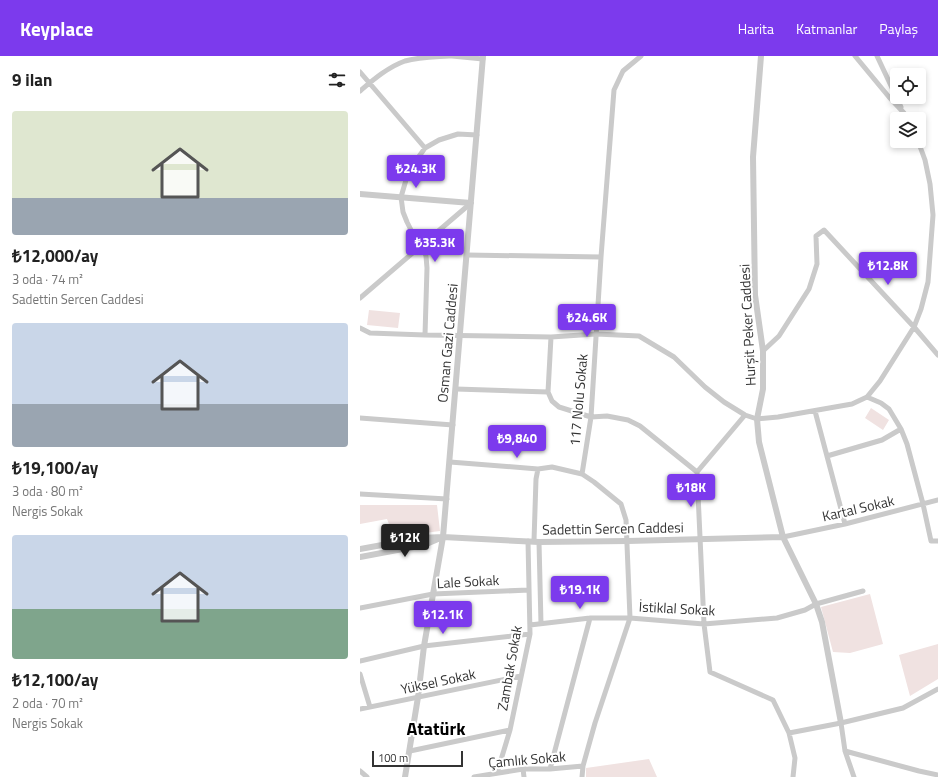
<!DOCTYPE html>
<html lang="tr">
<meta charset="utf-8">
<style>
:root{--surface:#fff;--page:#f2f2f2;--text:#222;--muted:#767676;--accent:#7c3aed}
body{margin:0;font-family:"Titillium Web",sans-serif;background:var(--page);color:var(--text);height:100vh;display:flex;flex-direction:column;font-size:15px;white-space:nowrap}
*{box-sizing:border-box;margin:0}
p{font-size:13px;color:var(--muted)}
.icon{flex:none;width:22px;height:22px;fill:none;stroke:currentColor;stroke-width:2;stroke-linecap:round;stroke-linejoin:round}
.map{position:relative;flex:1;overflow:hidden}
.panel{display:flex;flex-direction:column;background:var(--surface);width:360px}
.panel>*{flex:none}
.tools{position:absolute;left:530px;top:12px;display:grid;gap:8px}
.tools a{display:grid;place-items:center;width:36px;height:36px;border-radius:4px;background:var(--surface);box-shadow:0 2px 6px #0003;font-size:20px}
.scale{position:absolute;left:12px;bottom:10px;width:91px;box-sizing:border-box;padding-left:4px;border:2px solid #333;border-top:0;font-size:11px;line-height:14px;white-space:nowrap;color:#333;-webkit-text-stroke:3px #fff;paint-order:stroke}
.price{position:absolute;translate:-50% -34px;padding:0 9px;border-radius:4px;background:var(--accent);color:#fff;font-size:13px;line-height:26px;filter:drop-shadow(0 1px 2px #0008)}
.price::after{content:'';position:absolute;left:50%;top:24px;width:12px;height:9px;margin-left:-6px;background:inherit;clip-path:polygon(0 0,100% 0,50% 100%)}
.price.current{background:#222;color:#fff}
ul{padding:0;list-style:none}
li{display:grid;align-content:center;gap:8px;height:212px;padding:0 12px}
li span{display:grid;place-items:center;height:124px;border-radius:4px;color:#555}
li>.icon{margin-inline-start:auto}
span .icon{width:72px;height:72px;fill:#fffc;stroke-width:1}
li b{font-size:17px}
h2{display:flex;justify-content:space-between;align-items:center;height:48px;padding:0 12px;font-size:17px}
header{display:flex;align-items:center;gap:24px;box-sizing:border-box;height:56px;padding:0 20px;background:var(--accent);color:#fff}
header strong{font-size:19px}
nav{display:flex;gap:22px;margin-inline-start:auto;font-size:14px}
main{display:flex;flex:1;min-height:0}
.map>svg:first-child{display:block}
</style>
<header>
<strong>Keyplace</strong>
<nav><a>Harita</a><a>Katmanlar</a><a>Paylaş</a></nav>
</header>
<main>
<section class="panel">
<h2>9 ilan<svg class="icon" aria-label="filters" viewBox="0 0 24 24"><path d="M4 7h16M4 17h16"/><circle cx="9" cy="7" r="2"/><circle cx="15" cy="17" r="2"/></svg></h2>
<ul>
<li><span style="background:linear-gradient(#dfe7d0 70%,#9aa5b1 0)"><svg class="icon" aria-label="home" viewBox="0 0 24 24"><path d="M3 11l9-7 9 7M6 9v11h12V9"/></svg></span><div><b>₺12,000/ay</b><p>3 oda · 74 m²</p><p>Sadettin Sercen Caddesi</p></div></li>
<li><span style="background:linear-gradient(#c9d6e8 65%,#9aa5b1 0)"><svg class="icon" aria-label="home" viewBox="0 0 24 24"><path d="M3 11l9-7 9 7M6 9v11h12V9"/></svg></span><div><b>₺19,100/ay</b><p>3 oda · 80 m²</p><p>Nergis Sokak</p></div></li>
<li><span style="background:linear-gradient(#c9d6e8 60%,#7fa58c 0)"><svg class="icon" aria-label="home" viewBox="0 0 24 24"><path d="M3 11l9-7 9 7M6 9v11h12V9"/></svg></span><div><b>₺12,100/ay</b><p>2 oda · 70 m²</p><p>Nergis Sokak</p></div></li>
</ul>
</section>
<div class="map">
<svg width="578" height="721" viewBox="0 0 578 721">
<rect width="100%" height="100%" fill="#fff"/>
<path fill="#f0e2e1" d="M9,254L40,257L38,272L7,269Z
M511,352L529,364L523,374L505,362Z
M0,449H77L80,475L34,481L27,463L0,468Z
M510,538L523,588L490,597L473,596L461,551Z
M578,588V623L550,640L539,599Z
M289,703L297,721H226V712Z"/>
<g fill="none" stroke-linecap="round" stroke-linejoin="round">
<path stroke="#cacaca" stroke-width="5" d="M92,0L123,3
M495,0L529,41L544,57L547,63
M517,0L541,51
M0,16L65,92
M0,35C13,24 28,11 45,5C59,1 74,1 89,0
M107,199L241,201
M0,242L111,147
M0,272L10,277L65,279L191,281L236,278L279,280L314,301L345,331L364,346L385,359L397,363L418,361L492,348L507,341L520,325L554,271L561,253L568,226L573,159L570,128L565,104L558,85
M65,279L67,212L66,200L62,189L53,178L47,166L43,156L41,141L46,124L55,106L65,92L79,84L98,78L117,79
M403,295L419,280L449,233L457,208L456,180L464,174L554,271L578,299
M96,333L188,336L192,345L199,351L231,361L247,360L268,364L280,370L337,416
M188,336L191,281
M507,341L521,347L529,353L541,373L547,388L563,448L571,485H578
M455,355L485,468
M385,359L337,416L344,568L350,616L413,644L429,677L435,702L433,721
M0,362L93,369
M467,400L522,384L541,373
M90,406L178,413L192,411L222,418
M0,438L87,443
M423,481L485,468L578,444
M174,485L176,423L178,413
M179,486L181,568
M0,552L73,538L169,534
M170,569L230,562H270L266,464L261,448L234,426L222,418L231,361L241,201L254,34L263,15L281,0
M0,605L64,590L170,578
M0,618L10,651
M0,653L161,620
M481,667L485,695L494,721
M429,677L481,667L543,652L578,633
M50,695L150,674
M485,695L559,715L578,719
M163,713L164,721
M190,713L230,562
M0,715L7,721
M137,717L150,674L170,578L168,485
M114,721L163,713H190L223,710
M222,721L223,710L235,667L270,562L344,568L417,562L445,554L456,548L503,535"/>
<path stroke="#cacaca" stroke-width="6" d="M401,0L393,101L395,239L403,295V333L397,363L399,386L423,481L456,548L462,566L481,667
M0,138L111,147
M0,493L60,482L83,481L179,486L268,485L423,481
M0,501L64,489L78,483
M45,721L58,641L64,590L83,481L123,0"/>
</g>
<g text-anchor="middle" dominant-baseline="central" stroke-width="4" stroke-linejoin="round" paint-order="stroke">
<g font-size="14" fill="#333" stroke="#fff">
<text transform="translate(387 269) rotate(-93)">Hurşit Peker Caddesi</text>
<text transform="translate(87 287) rotate(-85)">Osman Gazi Caddesi</text>
<text transform="translate(218 344) rotate(-85)">117 Nolu Sokak</text>
<text transform="translate(498 452) rotate(-13)">Kartal Sokak</text>
<text transform="translate(253 472) rotate(-1)">Sadettin Sercen Caddesi</text>
<text transform="translate(108 525) rotate(-3)">Lale Sokak</text>
<text transform="translate(317 552) rotate(3)">İstiklal Sokak</text>
<text transform="translate(149 612) rotate(-80)">Zambak Sokak</text>
<text transform="translate(78 625) rotate(-12)">Yüksel Sokak</text>
<text transform="translate(167 703) rotate(-5)">Çamlık Sokak</text>
</g>
<g font-size="18" font-weight="bold" fill="#000" stroke="#fff">
<text x="76" y="672">Atatürk</text>
</g>
</g>
</svg>
<div class="tools">
<a><svg class="icon" aria-label="locate" viewBox="0 0 24 24"><circle cx="12" cy="12" r="6"/><path d="M12 2v4M12 18v4M2 12h4M18 12h4"/></svg></a>
<a><svg class="icon" aria-label="layers" viewBox="0 0 24 24"><path d="M12 4l9 5-9 5-9-5zM3 14l9 5 9-5"/></svg></a>
</div>
<div class="scale">100 m</div>
<b class="price" style="left:56px;top:133px">₺24.3K</b>
<b class="price" style="left:75px;top:207px">₺35.3K</b>
<b class="price" style="left:528px;top:230px">₺12.8K</b>
<b class="price" style="left:227px;top:282px">₺24.6K</b>
<b class="price" style="left:157px;top:403px">₺9,840</b>
<b class="price" style="left:331px;top:452px">₺18K</b>
<b class="price current" style="left:45px;top:502px">₺12K</b>
<b class="price" style="left:220px;top:554px">₺19.1K</b>
<b class="price" style="left:83px;top:579px">₺12.1K</b>
</div>
</main>
